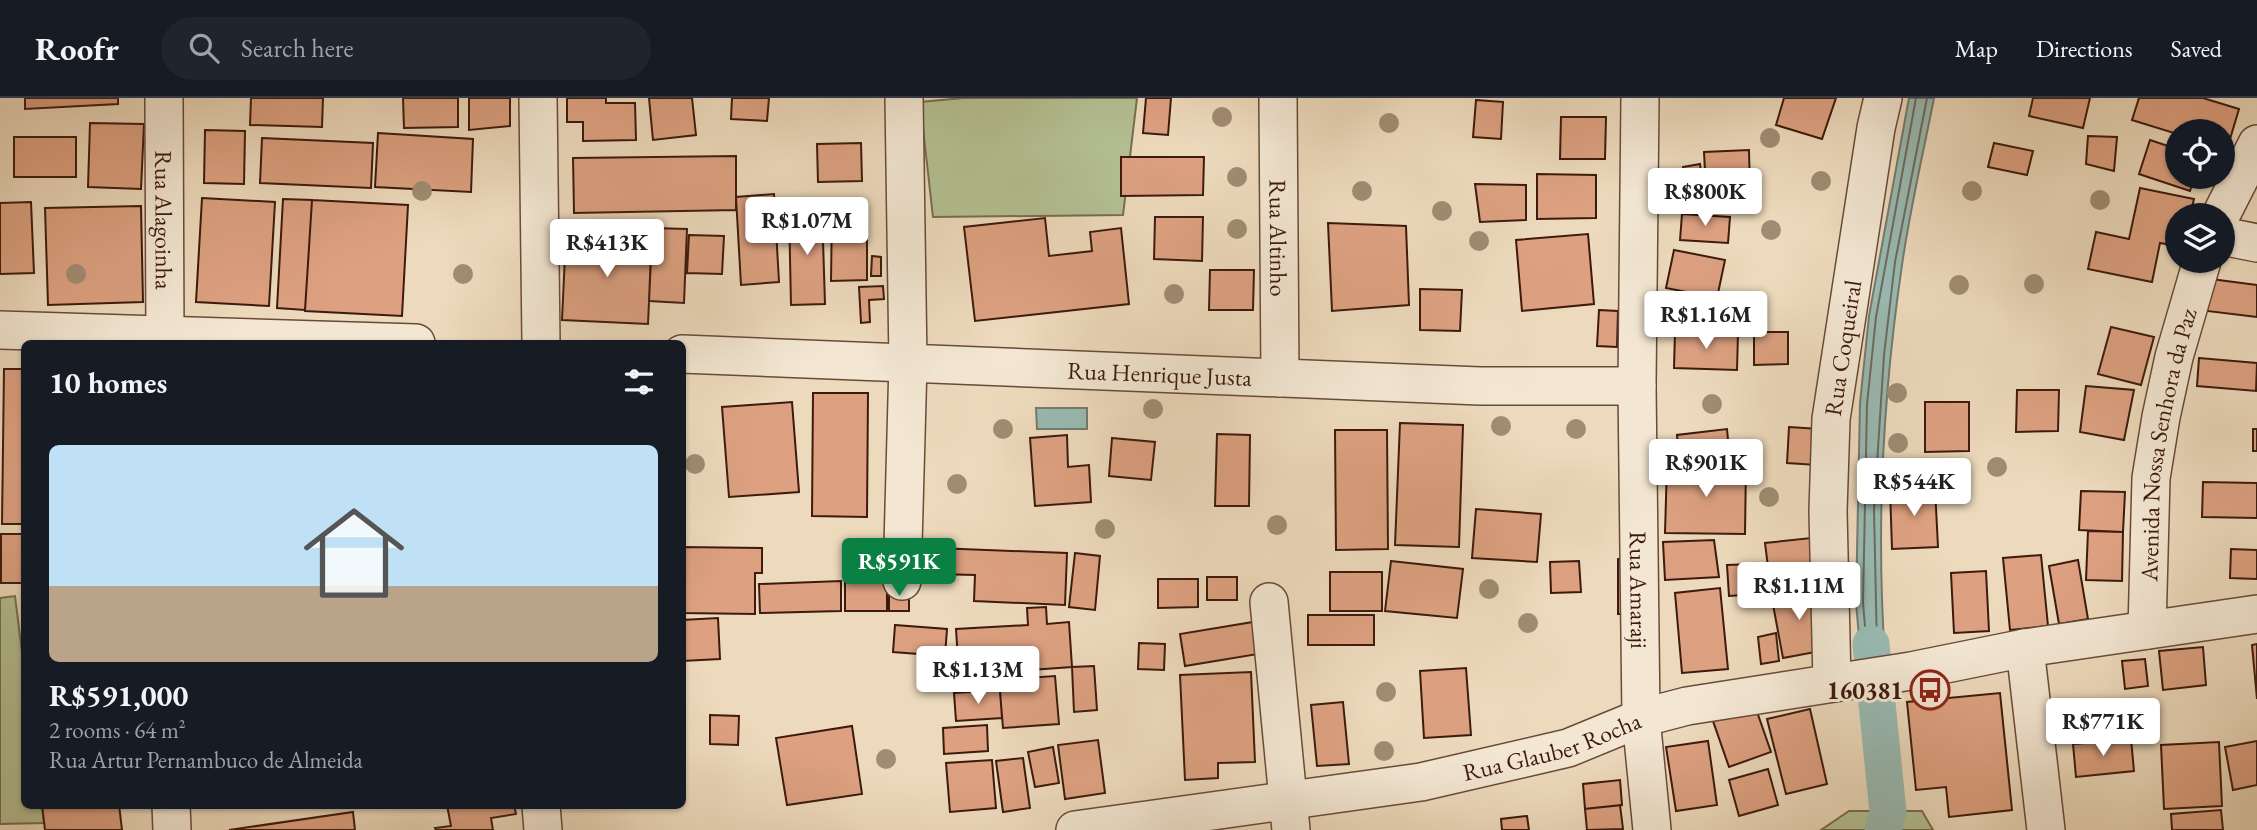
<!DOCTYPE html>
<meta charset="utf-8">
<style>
:root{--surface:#171b24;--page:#20242c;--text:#f1f3f6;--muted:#9ea1a6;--line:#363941;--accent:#0b8043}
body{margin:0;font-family:"EB Garamond",serif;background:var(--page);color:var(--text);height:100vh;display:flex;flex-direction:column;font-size:26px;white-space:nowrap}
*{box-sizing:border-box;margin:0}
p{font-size:23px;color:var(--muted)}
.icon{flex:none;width:38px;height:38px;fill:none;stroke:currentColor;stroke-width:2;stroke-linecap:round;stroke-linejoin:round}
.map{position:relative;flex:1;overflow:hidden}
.side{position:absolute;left:21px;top:242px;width:665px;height:469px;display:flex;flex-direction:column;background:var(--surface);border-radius:10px;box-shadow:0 2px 5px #0004}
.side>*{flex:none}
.fabs{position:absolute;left:2165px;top:21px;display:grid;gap:14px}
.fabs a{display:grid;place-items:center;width:70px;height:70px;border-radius:50%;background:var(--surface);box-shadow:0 2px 5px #0004;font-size:35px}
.price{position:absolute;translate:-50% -60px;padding:0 16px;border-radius:7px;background:#fff;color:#222;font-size:23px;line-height:46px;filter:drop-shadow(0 2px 4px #0008)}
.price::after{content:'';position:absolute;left:50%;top:42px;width:21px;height:16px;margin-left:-10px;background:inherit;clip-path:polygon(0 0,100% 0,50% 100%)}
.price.active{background:var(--accent);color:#fff}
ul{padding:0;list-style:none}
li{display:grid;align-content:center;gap:14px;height:371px;padding:0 28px}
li+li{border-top:2px solid var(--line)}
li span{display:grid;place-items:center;height:217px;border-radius:10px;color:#555}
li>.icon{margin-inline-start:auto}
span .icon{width:126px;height:126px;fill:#fffc;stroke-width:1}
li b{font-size:30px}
h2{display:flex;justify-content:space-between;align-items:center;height:84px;padding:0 28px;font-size:30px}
header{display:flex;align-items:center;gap:42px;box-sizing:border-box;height:98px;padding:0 35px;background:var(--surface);border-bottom:2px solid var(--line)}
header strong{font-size:33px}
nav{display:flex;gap:38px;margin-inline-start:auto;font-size:24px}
.search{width:490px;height:63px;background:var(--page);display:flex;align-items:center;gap:18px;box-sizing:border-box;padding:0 24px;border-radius:38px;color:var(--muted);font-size:26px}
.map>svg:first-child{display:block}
</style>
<header>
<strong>Roofr</strong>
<div class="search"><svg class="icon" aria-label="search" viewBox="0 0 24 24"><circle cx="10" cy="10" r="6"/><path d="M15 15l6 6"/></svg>Search here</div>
<nav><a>Map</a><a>Directions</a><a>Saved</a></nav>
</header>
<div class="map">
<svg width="2257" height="732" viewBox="0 0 2257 732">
<rect width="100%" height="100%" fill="#eddabc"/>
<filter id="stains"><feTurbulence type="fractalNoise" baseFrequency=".00286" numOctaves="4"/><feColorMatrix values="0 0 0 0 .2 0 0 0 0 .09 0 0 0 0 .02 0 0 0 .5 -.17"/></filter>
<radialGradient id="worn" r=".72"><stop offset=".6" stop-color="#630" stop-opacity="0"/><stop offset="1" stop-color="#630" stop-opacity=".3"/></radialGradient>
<path fill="#b4c093" stroke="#786d50" stroke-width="2" d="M963,0H1137L1123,117L933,119L920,4Z
M15,498L24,571V707H42L44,725L0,726V500Z
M1849,713H1922L1933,732H1821Z"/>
<path fill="#99bab2" stroke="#747a70" stroke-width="2" d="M1909,0H1934C1923,56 1910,111 1902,167C1883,296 1876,430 1885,560L1861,561L1856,505L1860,305L1869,218Z
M1036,310H1087V331H1037Z"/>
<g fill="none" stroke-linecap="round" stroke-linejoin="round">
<path stroke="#6b6a60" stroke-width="2" d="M1916,0L1876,219L1867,306L1863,505L1867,551L1871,554L1875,553L1877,550L1874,412L1884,257L1895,164L1927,0"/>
<path stroke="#99bab2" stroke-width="37" d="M1871,546L1888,714L1883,732"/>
</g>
<path fill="#dda181" stroke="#3d1a0d" stroke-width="2" d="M25,0H118V6L25,11Z
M251,0H323L322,29L250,27Z
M403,0H458V29L404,30Z
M469,0H510V28L469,32Z
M567,0H606V5H635L636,42L583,43V24H567Z
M649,0H692L696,37L653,42Z
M732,0H769L767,23L731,21Z
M1146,0H1171L1168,37L1143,35Z
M1784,0H1836L1822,41L1776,27Z
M2033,0H2090L2083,30L2029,18Z
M2139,0H2203L2239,11L2227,51L2222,50V33H2177V36L2132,22Z
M1476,2L1503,4L1501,41L1473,39Z
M1561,19H1606L1605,61H1560Z
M90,25L144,26L141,91L88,89Z
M205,32L245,33L244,86L204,85Z
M378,35L473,41L471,94L375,89Z
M2088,38L2117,39L2114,73L2086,66Z
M14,39H76V79H14Z
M262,40L373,45L371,90L260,85Z
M2150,42L2177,51V79H2194L2190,93L2139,76Z
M861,45L862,83L818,84L817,46Z
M1994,45L2033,53L2027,77L1988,69Z
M1749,52L1750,90L1706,92L1704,54Z
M736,58V112L574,115L573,60Z
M1121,59H1204L1203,97L1121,98Z
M1700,66L1702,82L1686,85L1683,69Z
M1537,76L1596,77V120L1537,121Z
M1475,86L1526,87V122L1480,124Z
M2140,90L2194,101L2190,117H2177V148L2160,145L2152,184L2088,171L2096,134L2129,141Z
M1680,91H1698L1699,109H1680Z
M774,96L779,184L741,187L736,99Z
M202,100L275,104L269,208L196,204Z
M283,101L312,102L305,212L277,210Z
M312,102L408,107L402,218L305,213Z
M31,104L34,175L0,176V105Z
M141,108L143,204L48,207L45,110Z
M822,111L825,206L791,207L789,113Z
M832,112H867V182L831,183Z
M1682,116L1730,119L1728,145L1680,142Z
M1155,119H1203L1202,163L1154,161Z
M1045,120L1049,158L1092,153L1090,134L1121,130L1129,206L975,223L964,129Z
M1328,125L1406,128L1409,207L1332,213Z
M652,130L687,131L684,205L649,203Z
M566,136L652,139L648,226L562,222Z
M1588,136L1594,206L1522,213L1516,142Z
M689,137L724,138L722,176L687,175Z
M1674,152L1725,162L1717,200L1666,190Z
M872,158L881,159V178H871Z
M1210,172H1254L1253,212H1209Z
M2211,181L2257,187V219L2207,213Z
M883,188L884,201L869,202L870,224L861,225L859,189Z
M1420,191L1462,192L1460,233L1420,232Z
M1676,203H1739L1738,235L1675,234Z
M1599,212L1618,213L1617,249L1597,248Z
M2111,229L2154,239L2141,287L2098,276Z
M1675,234L1738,235L1737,272L1674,270Z
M1754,234H1788V266L1754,267Z
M2199,260L2257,265L2256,293L2197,288Z
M4,271H24V426H2Z
M2086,288L2134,292L2124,342L2080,334Z
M2017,292H2059L2058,333L2016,334Z
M813,295H868L867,419L812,418Z
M792,304L799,394L729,399L722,309Z
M1925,304H1969V353L1925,354Z
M1400,325L1463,327L1459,449L1395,447Z
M1789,329L1819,331L1817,367L1787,365Z
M1727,331L1729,352L1679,358L1677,337Z
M2253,331H2257V353H2253Z
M1335,332H1387L1388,451L1336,452Z
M1217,336L1250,337L1249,408H1215Z
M1067,337L1068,369L1089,367L1091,404L1035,408L1030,340Z
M1112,340L1155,344L1151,382L1109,378Z
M1667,366H1746L1745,436L1665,435Z
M2203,384L2257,385V420L2202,419Z
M1935,390L1938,449L1892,451L1890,391Z
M2081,393L2125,394L2123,434L2079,432Z
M1476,411L1541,416L1537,464L1472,460Z
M2088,433L2123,434L2122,483L2086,482Z
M1,436H24V485H1Z
M1821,439L1825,479L1770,485L1765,445Z
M1714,442L1719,479L1665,482L1663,444Z
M682,449L762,450V475H755V516L682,515Z
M936,450L1067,455L1065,507L974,503L975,477L935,476Z
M2231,451L2257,452V481L2230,480Z
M1075,455L1100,458L1095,512L1069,509Z
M2041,457L2048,528L2010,532L2003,460Z
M1618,461L1631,462V516H1618Z
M2078,462L2088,521L2059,526L2049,468Z
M1391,463L1463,471L1457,520L1385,513Z
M1579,463L1581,494L1551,495L1550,464Z
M1758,466L1759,496L1729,498L1727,467Z
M1986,473L1989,533L1954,535L1951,475Z
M1330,474H1382V513H1330Z
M1207,479H1237V502H1207Z
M1158,481H1198V509L1158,510Z
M841,483V513L760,515L759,486Z
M845,484L887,485V513H845Z
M889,487H909V513H889Z
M1814,487L1826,552L1783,560L1771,496Z
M1720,490L1728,571L1682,575L1675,495Z
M1046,509L1047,526L1069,524L1072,569L959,577L956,531L1028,527L1027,510Z
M1308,517H1374V547H1308Z
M718,520L720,561L682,563V522Z
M1253,524L1258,556L1185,568L1180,536Z
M895,527L947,531L945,558L893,554Z
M1776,535L1779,563L1761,566L1758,539Z
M1139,545L1165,546L1164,572L1138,571Z
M2257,546V601L2252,547Z
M2203,549L2206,587L2163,592L2159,553Z
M2145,561L2148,588L2125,591L2122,563Z
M1094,568L1097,612L1074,614L1072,569Z
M1466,570L1471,637L1424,640L1420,573Z
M1251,574L1255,664L1218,665V680L1185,682L1180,577Z
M1055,578L1059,626L1003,630L999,582Z
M1000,592L1002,620L956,623L954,595Z
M2000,595L2012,712L1949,719L1946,689L1916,692L1907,604Z
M1343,604L1349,666L1317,668L1311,607Z
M1755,608L1771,654L1729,669L1713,623Z
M1810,611L1827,686L1786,696L1767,621Z
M710,617L739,618L738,647L710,646Z
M987,627L988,653L944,656L943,630Z
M852,628L862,696L787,707L776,640Z
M2131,641L2134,673L2076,679L2073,646Z
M1098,642L1105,695L1065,701L1058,647Z
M1708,643L1717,707L1676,713L1666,649Z
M2257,643V687L2233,692L2225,649Z
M2219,644L2222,708L2164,711L2161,647Z
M1053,649L1059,685L1035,689L1028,654Z
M1023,660L1030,710L1003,714L996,663Z
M992,662L996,710L950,714L946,665Z
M1768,671L1778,707L1739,718L1729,682Z
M1620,682L1622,707L1585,711L1583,686Z
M42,707H119L122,732H45Z
M447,707H514L516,716L491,720L493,732H436L435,730L451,728Z
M1620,707L1623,731L1587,732L1585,711Z
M2221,712L2223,732H2172L2171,716Z
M353,714L355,732H229Z
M1527,718L1529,732H1502L1501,721Z"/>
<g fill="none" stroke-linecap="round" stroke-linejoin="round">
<g stroke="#694a39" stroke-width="40">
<g id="minor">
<path id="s1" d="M164,0L165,245"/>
<path d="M538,0L541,245"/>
<path id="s2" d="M1278,0L1280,280"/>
<path id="s3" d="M1640,0L1637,288L1641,620L1652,732"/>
<path d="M2221,117L2257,46"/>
<path d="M2222,138L2257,145"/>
<path d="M0,232L416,245"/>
<path id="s4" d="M682,256L1480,288H1637"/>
<path d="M902,483L908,265L904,0"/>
<path d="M1269,504L1291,732"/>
<path id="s5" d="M2147,532L2151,380L2161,319L2174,259L2202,163"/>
<path d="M2025,550L2046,732"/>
<path id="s6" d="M1832,585L1828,413L1831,321L1876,30L1883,0"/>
<path d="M171,707L172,732"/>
<path d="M541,707L543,732"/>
<path id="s7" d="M1075,732L1421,684L1568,650L1641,620L1687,608L1911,573L2025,550L2257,516"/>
</g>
</g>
<use href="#minor" stroke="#f3e7d3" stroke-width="37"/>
</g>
<g fill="#a08c72">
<circle cx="1222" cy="19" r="10"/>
<circle cx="1389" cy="25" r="10"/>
<circle cx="1770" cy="40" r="10"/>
<circle cx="1237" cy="79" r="10"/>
<circle cx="1821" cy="83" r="10"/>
<circle cx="422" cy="93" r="10"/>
<circle cx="1362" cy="93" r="10"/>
<circle cx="1972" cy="93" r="10"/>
<circle cx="2100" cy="102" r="10"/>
<circle cx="1442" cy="113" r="10"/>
<circle cx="1237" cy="131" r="10"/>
<circle cx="1771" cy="132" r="10"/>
<circle cx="1479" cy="143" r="10"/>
<circle cx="76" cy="176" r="10"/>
<circle cx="463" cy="176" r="10"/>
<circle cx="2034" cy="186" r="10"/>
<circle cx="1959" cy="187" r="10"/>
<circle cx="1174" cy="196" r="10"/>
<circle cx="1897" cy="295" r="10"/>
<circle cx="1712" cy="306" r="10"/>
<circle cx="1153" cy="311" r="10"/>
<circle cx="1501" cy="328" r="10"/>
<circle cx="1003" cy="331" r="10"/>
<circle cx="1576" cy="331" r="10"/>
<circle cx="1898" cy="345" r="10"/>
<circle cx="695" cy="366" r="10"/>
<circle cx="1997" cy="369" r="10"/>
<circle cx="957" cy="386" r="10"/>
<circle cx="1769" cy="399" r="10"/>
<circle cx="1277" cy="427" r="10"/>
<circle cx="1105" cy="431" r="10"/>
<circle cx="1489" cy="491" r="10"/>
<circle cx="1528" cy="525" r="10"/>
<circle cx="929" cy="579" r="10"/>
<circle cx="1386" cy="594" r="10"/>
<circle cx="1384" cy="653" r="10"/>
<circle cx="886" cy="661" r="10"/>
</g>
<defs>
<g id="bus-ring" transform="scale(2.0125)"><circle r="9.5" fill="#f3e7d3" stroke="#8f2418" stroke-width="1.5"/><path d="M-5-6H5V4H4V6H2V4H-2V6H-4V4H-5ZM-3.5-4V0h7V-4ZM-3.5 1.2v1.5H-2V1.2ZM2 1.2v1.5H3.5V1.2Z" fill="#8f2418"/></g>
</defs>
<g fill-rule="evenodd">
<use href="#bus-ring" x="1930" y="592"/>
</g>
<g text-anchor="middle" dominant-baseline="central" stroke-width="6" stroke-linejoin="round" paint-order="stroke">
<g font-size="24" fill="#3d1a0d" stroke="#f3e7d3">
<text stroke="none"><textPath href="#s1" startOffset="122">Rua Alagoinha</textPath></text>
<text stroke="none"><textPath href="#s2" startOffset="140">Rua Altinho</textPath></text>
<text stroke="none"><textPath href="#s6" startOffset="336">Rua Coqueiral</textPath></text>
<text stroke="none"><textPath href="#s4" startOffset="478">Rua Henrique Justa</textPath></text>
<text stroke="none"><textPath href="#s5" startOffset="187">Avenida Nossa Senhora da Paz</textPath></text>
<text stroke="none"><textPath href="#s3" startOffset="492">Rua Amaraji</textPath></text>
<text stroke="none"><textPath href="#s7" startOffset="485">Rua Glauber Rocha</textPath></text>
</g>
<g font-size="24" font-weight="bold" fill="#3d1a0d" stroke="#f3e7d3" text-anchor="end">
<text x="1903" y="592">160381</text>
</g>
</g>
<rect width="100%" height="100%" filter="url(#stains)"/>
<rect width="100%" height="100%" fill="url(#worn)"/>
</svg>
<div class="fabs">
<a><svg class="icon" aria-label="locate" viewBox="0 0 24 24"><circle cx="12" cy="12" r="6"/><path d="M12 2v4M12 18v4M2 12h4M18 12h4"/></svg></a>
<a><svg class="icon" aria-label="layers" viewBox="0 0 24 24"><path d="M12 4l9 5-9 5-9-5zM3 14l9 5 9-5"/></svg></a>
</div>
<b class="price" style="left:1705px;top:130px">R$800K</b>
<b class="price" style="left:807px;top:159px">R$1.07M</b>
<b class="price" style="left:607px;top:181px">R$413K</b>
<b class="price" style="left:1706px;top:253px">R$1.16M</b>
<b class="price" style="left:1706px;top:401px">R$901K</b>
<b class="price" style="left:1914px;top:420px">R$544K</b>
<b class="price active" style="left:899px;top:500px">R$591K</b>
<b class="price" style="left:1799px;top:524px">R$1.11M</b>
<b class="price" style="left:978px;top:608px">R$1.13M</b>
<b class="price" style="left:2103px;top:660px">R$771K</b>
<section class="side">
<h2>10 homes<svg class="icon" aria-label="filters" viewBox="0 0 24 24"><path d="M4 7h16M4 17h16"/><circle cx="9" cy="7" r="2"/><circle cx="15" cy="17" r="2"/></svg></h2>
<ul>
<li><span style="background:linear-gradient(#bfe0f5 65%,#b9a48a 0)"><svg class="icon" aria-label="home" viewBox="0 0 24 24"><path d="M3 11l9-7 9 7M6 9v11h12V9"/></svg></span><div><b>R$591,000</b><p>2 rooms · 64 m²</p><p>Rua Artur Pernambuco de Almeida</p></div></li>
</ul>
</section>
</div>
